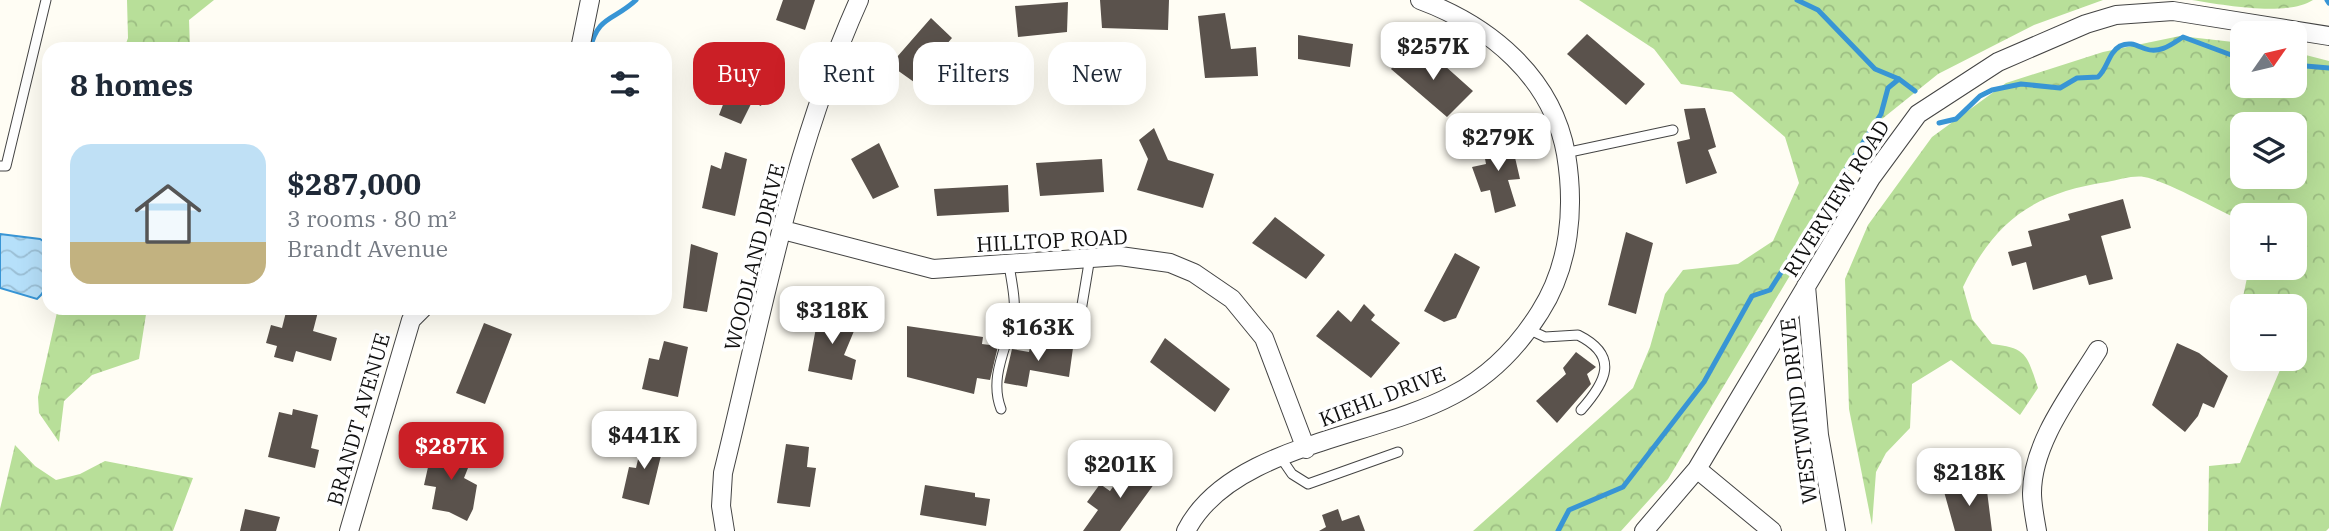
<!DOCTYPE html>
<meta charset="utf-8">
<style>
:root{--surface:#fff;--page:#f6f6f7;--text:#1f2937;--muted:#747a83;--accent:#cb1f26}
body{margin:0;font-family:"IBM Plex Serif",serif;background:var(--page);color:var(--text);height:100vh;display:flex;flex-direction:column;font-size:26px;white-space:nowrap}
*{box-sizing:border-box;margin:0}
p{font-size:23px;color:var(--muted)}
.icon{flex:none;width:38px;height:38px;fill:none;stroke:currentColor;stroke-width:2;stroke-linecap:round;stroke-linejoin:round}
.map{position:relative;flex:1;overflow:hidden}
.sheet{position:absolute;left:42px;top:42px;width:630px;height:273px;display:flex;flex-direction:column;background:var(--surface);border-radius:21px;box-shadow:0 7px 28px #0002}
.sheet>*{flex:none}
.guide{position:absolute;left:693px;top:42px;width:665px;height:63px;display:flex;gap:14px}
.needle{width:46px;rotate:56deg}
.fabs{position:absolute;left:2230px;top:21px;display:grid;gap:14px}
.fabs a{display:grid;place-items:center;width:77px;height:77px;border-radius:14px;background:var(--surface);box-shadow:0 7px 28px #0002;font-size:35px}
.price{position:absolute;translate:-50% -60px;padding:0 16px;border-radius:14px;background:#fff;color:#222;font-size:23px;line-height:46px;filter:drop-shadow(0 2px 4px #0008)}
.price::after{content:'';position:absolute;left:50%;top:42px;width:21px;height:16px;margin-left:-10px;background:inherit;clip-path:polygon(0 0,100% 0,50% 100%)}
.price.current{background:var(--accent);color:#fff}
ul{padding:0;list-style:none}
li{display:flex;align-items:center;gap:21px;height:175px;padding:0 28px}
li span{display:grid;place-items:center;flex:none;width:196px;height:140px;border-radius:21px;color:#555}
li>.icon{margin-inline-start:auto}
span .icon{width:84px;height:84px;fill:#fffc;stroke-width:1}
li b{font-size:30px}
h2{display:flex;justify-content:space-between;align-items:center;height:84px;padding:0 28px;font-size:30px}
.chip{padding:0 24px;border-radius:21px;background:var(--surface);box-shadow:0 7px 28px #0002;font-size:24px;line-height:63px}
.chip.current{background:var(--accent);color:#fff}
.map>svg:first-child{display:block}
</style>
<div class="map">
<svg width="2329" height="531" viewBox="0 0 2329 531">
<defs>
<pattern id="forest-crowns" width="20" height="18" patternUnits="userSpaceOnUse" patternTransform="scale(1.75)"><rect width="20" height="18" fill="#b8df99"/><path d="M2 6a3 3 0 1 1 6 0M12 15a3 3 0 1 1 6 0" fill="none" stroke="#9dbe83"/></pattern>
<pattern id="water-waves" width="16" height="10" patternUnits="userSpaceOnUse" patternTransform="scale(1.75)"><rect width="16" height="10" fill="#b6e0fa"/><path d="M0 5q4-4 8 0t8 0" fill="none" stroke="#9bbfd5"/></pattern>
</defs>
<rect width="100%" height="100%" fill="#fffdf4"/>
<path fill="url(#forest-crowns)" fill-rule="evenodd" d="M127,0H214L189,20L190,49H124L128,38Z
M1579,0H2103L2034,25L1938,74L1872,127L1825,217L1668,479L1621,531H1473L1633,388L1650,347L1665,294L1683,270L1738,264L1773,241L1799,183L1785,137L1732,92L1681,84L1654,49Z
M2192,0H2313C2286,17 2224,5 2192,0Z
M2180,36L2242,43V86H2294V52L2329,61V528L2326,531H2208L2209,466L2240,463L2280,370L2274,359H2294V306H2244L2242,302L2249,268H2294V215H2242V229L2238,219C2216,209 2164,180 2144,177C2134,175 2118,180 2107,182C2034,193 1995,220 1963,287L1972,319L1992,344C2027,348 2027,355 2038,388L2020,415L1951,360L1912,384L1910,428L1886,453L1876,472L1872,525L1849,409L1845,279L1868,225L1932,137L2006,83L2103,52ZM2294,124V177H2242V124Z
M58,308H147L139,359L92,375L64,401L59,442L39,413L38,397Z
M15,445L35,466L56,480L80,474L105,461L193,478L173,531H0V509Z"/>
<path fill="url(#water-waves)" stroke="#3895d5" stroke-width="2" d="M0,234L40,239L49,245C49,263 52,287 37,299L0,288Z"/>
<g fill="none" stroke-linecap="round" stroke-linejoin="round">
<path stroke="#3895d5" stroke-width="5" d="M1797,0L1818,10L1875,69L1899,79L1915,91
M2327,0L2329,3
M590,49C598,15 614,21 636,0
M2294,65L2329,68
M1939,123L1956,119L1980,96L1992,90L2021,84L2060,88L2077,78L2098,77C2108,68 2108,53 2120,46C2131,41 2137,46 2146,49C2160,54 2172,44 2183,37L2242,59
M1558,531L1569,510L1623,487L1704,382L1752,296L1770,290L1881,114L1888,88L1899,79"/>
</g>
<path fill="#5a524c" d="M783,0H815L805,30L776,20Z
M1100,0H1169L1168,30L1102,28Z
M1068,2L1067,32L1018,37L1015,6Z
M1225,13L1231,49L1256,47L1258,76L1205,78L1198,16Z
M931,18L952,38L914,82L890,65Z
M1587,34L1645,84L1626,105L1567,54Z
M1298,35L1353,44L1350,67L1298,59Z
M1406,49L1427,68L1435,57L1473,91L1447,117L1391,69Z
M744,50L776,64L761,106L752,102L741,124L719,115Z
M1705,108L1716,147L1708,150L1717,173L1686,184L1677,142L1690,139L1684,109Z
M1154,128L1168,160L1214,174L1203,208L1137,190L1148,159L1139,140Z
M1510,136L1520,179L1508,180L1516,206L1495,213L1490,190L1481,192L1472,167L1486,164L1482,143Z
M879,143L899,187L873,199L851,159Z
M725,152L747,159L735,216L702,208L711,165L721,169Z
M1102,159L1104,192L1040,196L1036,163Z
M1008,185L1009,212L937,216L934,189Z
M2123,199L2131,228L2101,236L2113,279L2089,285L2086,275L2033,290L2026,262L2012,266L2008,252L2032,246L2028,231L2070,220L2068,214Z
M1275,217L1325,255L1306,279L1252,243Z
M1626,232L1653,243L1636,314L1608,305Z
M691,244L718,253L707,312L683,308Z
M1455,253L1480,267L1456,318L1444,322L1424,311Z
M1364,304L1375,315L1371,320L1400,343L1371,378L1316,336L1338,310L1351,322Z
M820,306L848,313L842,326L854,331L844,355L856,360L852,380L808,371Z
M287,308H319L313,331L337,338L331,361L296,351L293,362L274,357L277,346L266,343L271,325L282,328Z
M484,323L512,334L485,404L456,393Z
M907,326L983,337L982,344L998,346L990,380L977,378L974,394L907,377Z
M1165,338L1230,389L1215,412L1150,362Z
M664,341L688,347L678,397L642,389L649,358L659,360Z
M1031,341L1073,348L1069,377L1030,370L1027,387L1004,383L1012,349L1029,352Z
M2177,343L2199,353L2228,376L2214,408L2203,403L2198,416L2185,432L2152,405Z
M1576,352L1596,367L1587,374L1591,384L1557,423L1536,401L1566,374L1563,368Z
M293,409L318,415L311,448L319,450L315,468L268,457L279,412L292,415Z
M644,434L665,439L649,505L622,498L629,467L636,468Z
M786,444L809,447L807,467L816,468L810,507L777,503Z
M433,445L454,449L472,458L464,478L477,485L473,509L467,521L449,512L432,509L436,487L424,485Z
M1131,461L1157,480L1120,531H1083L1098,510L1087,502L1100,484L1110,491Z
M1986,483L1992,531H1955L1943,488Z
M925,485L975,493V497L990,499L986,526L920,515Z
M245,509L280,517L276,531H240Z
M1338,509L1342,521L1359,515L1365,531H1319L1326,527L1322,515Z"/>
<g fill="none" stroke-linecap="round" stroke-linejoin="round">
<g stroke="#444" stroke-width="11">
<path id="lane" d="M1565,153L1673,130
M0,166H6L46,0
M1013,318C1029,332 1069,338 1080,317L1090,257
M1530,330L1545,337L1578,335C1620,356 1606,382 1581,410
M1001,409C989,378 1006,349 1013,319C1017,303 1011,280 1009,264
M1281,458L1292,474L1308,484L1398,452"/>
</g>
<g stroke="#444" stroke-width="20">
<path id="street" d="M580,49L590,0
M783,230L933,269L1120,256L1170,263L1194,273L1232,299L1264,338L1306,449
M1806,286L1819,435L1836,531
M1697,469L1772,531
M349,531L411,320L423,308
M725,531L721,506L723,473C762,315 792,149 859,0
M1186,531C1230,445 1373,438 1453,395C1490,376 1518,347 1540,312C1570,265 1575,208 1566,154C1552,77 1490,26 1420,0
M1644,531L1697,469L1871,178L1918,114L1998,62L2086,24L2116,15L2173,11L2329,36
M2037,531C2035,519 2032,505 2032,493C2032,442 2073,391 2098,350"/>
</g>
<use href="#lane" stroke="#fff" stroke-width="9"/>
<use href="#street" stroke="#fff" stroke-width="18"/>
</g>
<g text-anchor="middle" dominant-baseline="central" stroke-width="7" stroke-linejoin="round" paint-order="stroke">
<g font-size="21" fill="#111" stroke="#fff">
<text transform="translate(1836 198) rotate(-58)">RIVERVIEW ROAD</text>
<text transform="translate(1052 240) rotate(-3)">HILLTOP ROAD</text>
<text transform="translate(754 257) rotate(-76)">WOODLAND DRIVE</text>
<text transform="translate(1382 396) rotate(-21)">KIEHL DRIVE</text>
<text transform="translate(1798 411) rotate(-97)">WESTWIND DRIVE</text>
<text transform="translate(358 419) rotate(-74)">BRANDT AVENUE</text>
</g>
</g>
</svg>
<div class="fabs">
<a><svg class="needle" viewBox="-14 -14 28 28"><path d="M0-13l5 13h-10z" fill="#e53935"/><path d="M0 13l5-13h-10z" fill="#747a83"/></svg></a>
<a><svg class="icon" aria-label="layers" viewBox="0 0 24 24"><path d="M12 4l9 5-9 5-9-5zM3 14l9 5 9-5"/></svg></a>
<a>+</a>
<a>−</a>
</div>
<b class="price" style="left:1433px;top:82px">$257K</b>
<b class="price" style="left:1498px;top:173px">$279K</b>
<b class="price" style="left:832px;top:346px">$318K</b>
<b class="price" style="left:1038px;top:363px">$163K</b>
<b class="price" style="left:644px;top:471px">$441K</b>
<b class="price current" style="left:451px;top:482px">$287K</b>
<b class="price" style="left:1120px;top:500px">$201K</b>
<b class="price" style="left:1969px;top:508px">$218K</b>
<div class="guide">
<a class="chip current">Buy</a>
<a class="chip">Rent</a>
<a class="chip">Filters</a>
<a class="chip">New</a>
</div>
<section class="sheet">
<h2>8 homes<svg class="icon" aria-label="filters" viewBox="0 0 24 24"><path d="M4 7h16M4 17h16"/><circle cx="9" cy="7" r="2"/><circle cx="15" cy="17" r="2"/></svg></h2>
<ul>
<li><span style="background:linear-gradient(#bfe0f5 70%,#c2b280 0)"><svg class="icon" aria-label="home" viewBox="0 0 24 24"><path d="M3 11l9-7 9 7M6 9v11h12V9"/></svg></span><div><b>$287,000</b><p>3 rooms · 80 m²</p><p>Brandt Avenue</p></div></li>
</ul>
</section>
</div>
